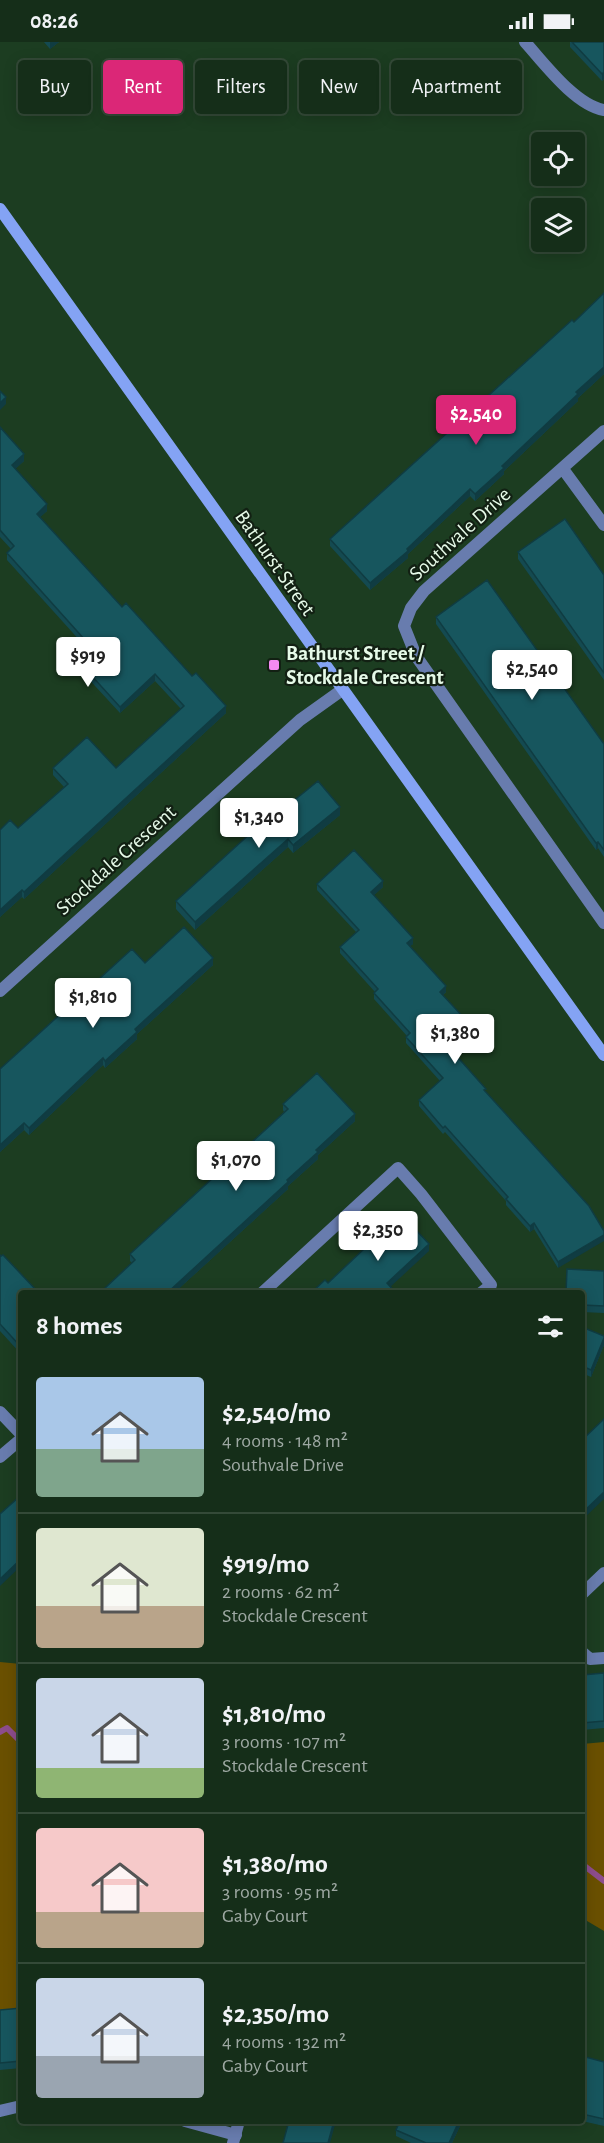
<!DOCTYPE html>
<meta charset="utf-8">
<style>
:root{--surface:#152e19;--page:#223a26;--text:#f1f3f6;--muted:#9da8a2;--line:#344a38;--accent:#db2777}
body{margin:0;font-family:"Alegreya Sans",sans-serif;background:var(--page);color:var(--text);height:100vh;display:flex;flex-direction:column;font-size:22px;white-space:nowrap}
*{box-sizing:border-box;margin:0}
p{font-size:20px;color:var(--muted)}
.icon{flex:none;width:33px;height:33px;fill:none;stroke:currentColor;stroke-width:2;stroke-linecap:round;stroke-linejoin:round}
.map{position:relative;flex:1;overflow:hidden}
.sheet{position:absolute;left:18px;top:1248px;width:567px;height:834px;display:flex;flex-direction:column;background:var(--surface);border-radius:6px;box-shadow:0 3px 15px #0003,0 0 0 2px var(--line)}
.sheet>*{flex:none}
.hud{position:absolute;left:18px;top:18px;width:568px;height:54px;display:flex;gap:12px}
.controls{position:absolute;left:531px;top:90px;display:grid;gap:12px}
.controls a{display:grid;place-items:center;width:54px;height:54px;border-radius:6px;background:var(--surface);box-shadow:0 3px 15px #0003,0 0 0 2px var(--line);font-size:30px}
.price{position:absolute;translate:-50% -51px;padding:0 14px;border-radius:6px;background:#fff;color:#222;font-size:20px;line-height:39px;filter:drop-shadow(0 2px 3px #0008)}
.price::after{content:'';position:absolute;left:50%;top:36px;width:18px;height:14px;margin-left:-9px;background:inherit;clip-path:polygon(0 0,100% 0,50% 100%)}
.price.on{background:var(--accent);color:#fff}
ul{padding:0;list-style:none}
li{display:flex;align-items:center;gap:18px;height:150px;padding:0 18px}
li+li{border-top:2px solid var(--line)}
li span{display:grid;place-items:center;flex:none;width:168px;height:120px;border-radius:6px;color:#555}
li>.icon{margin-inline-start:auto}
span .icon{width:72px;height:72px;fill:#fffc;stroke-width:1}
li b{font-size:26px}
h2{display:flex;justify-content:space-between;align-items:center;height:72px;padding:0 18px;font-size:26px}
.tag{padding:0 21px;border-radius:6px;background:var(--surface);box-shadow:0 3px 15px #0003,0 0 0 2px var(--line);font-size:21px;line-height:54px}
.tag.on{background:var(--accent);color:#fff}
.status{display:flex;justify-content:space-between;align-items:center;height:42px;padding:0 30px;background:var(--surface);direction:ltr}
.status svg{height:16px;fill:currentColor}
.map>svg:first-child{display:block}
</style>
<div class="status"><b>08:26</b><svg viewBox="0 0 49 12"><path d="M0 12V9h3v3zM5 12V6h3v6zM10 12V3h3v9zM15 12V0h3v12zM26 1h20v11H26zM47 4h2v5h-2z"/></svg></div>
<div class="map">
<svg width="604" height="2101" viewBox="0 0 604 2101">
<rect width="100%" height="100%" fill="#1c3d21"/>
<path fill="#6a5000" d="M0,1620L21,1622V1968L0,1969Z
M604,1700V1889L582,1876V1702Z"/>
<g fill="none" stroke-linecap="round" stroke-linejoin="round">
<path stroke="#8d4d8c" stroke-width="6" d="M0,1690L7,1686L21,1700
M582,1822L604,1839"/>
<path stroke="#687cae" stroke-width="12" d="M525,0C544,21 575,63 604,68
M604,389L424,549L411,566L404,584L416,614L604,881
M563,427L604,483
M0,949L300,678L342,648
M262,1251L398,1126L421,1152L491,1243L481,1251
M0,1370L21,1392
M0,1415L21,1397
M582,1610L590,1617L604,1616
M0,2069L21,2064
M185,2079L236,2093"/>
<path stroke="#687cae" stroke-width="12" d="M582,1552L604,1531
M233,2101L239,2079"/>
<path stroke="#84a3f4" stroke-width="12" d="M0,167L604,1013"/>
</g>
<path fill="#144a51" d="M44,0H59L50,7Z
M570,0H604V37L602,39L570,5Z
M604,251V332L578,356V359L504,429V432L475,459L470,454L408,512V516L370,548L330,504V497L574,280Z
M0,385L24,419L15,427L47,469L40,475L122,565L226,671L24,857L22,855L0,875V788L18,786L64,745L53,733V726H116L181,667L155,639L120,671L71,618V611L82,601L7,518V511L11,507L0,495Z
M518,510L604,533V638L518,517Z
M436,575L604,702V815L598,806L596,808L436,582Z
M340,773L293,811L288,805L195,888L176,867V859L265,782Z
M317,842L383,845L374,853L413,902L410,904L446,950L443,953L477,996L457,1014L486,1050L589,1164L558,1226L534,1187L530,1190L506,1163V1159L445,1090L443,1092L419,1064V1058L440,1039L406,1001V995L407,994L374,957V951L375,950L340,911V905L356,890L317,848Z
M145,921L213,923L137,992V997L105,1026L103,1023L29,1093L24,1088L0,1110V1027Z
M283,1062L355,1079L318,1113V1117L288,1144V1147L174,1251H104V1247L132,1221L130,1219V1212L284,1070L283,1068Z
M0,1213L38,1250L21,1251V1312L0,1289Z
M604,1229V1271L582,1270V1251Z
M582,1285L604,1294V1303L591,1335L582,1331Z
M604,1631V1686L582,1688V1633Z
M21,1966V2026L0,2028V1968Z
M582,2014L604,2020V2084L582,2079Z
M461,2079V2082L452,2101H411L396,2094V2088Z"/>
<path fill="#103c42" d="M50,0H59L50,7Z
M604,30V37L602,39V32Z
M604,325V332L578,356V359L504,429V432L475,459V452L502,424L576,350Z
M6,355V362L0,368V361Z
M24,412V419L12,430V423Z
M470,447V454L408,512V516L370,548V541Z
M47,462V469L37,478V472Z
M155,632V639L120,671V665Z
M226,664V671L24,857V850Z
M340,765V773L293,811V803Z
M288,797V805L195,888V880Z
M598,800V806L596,808V801Z
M383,839V845L371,856V850Z
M22,848V855L0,875V868Z
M413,896V902L407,907V901Z
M213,916V923L137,992V997L105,1026V1019L135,987Z
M446,944V950L440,956V950Z
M477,990V996L454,1017V1011Z
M103,1016V1023L29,1093V1086Z
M355,1072V1079L318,1113V1117L288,1144V1147L174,1251H167L287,1138L316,1108Z
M24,1081V1088L0,1110V1103Z
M534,1181V1187L530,1190V1184Z
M604,1193V1199L558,1226V1220Z
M429,1202V1209L387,1248V1241Z
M604,1296V1303L591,1335V1328Z
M604,1450V1457L582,1478V1471Z
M21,1517V1524L0,1544V1537Z
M334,2079H336L330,2101H328Z
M459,2079H461V2082L452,2101H449Z"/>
<path fill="#17565e" stroke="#103c42" stroke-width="1.5" d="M572,0H604V30L602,32Z
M604,251V325L576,350L578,352L502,424L504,426L475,452L470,447L407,507L408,509L370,541L330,497L572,278L574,280Z
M0,349L6,355L0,361Z
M0,385L24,412L12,423L47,462L37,472L122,565L126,561L192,634L196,631L226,664L24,850L22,848L0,868V788L10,778L18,786L68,742L53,726L87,695L116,726L184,664L155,632L120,665L71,611L85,598L7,511L14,504L0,488Z
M565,477L604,533V631L518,510Z
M487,538L604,702V808L598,800L596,801L436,575Z
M318,739L340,765L293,803L288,797L195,880L176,859L263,780L265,782Z
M354,808L383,839L371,850L413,896L407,901L446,944L440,950L477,990L454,1011L486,1047L484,1048L589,1164L604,1189V1193L558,1220L534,1181L530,1184L506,1157L508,1155L445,1084L443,1086L419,1058L443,1036L406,995L410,991L374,951L378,947L340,905L359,888L317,842Z
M184,885L213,916L135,987L137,990L105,1019L103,1016L29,1086L24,1081L0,1103V1027L132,907L145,921Z
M317,1031L355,1072L316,1108L318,1110L287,1138L288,1140L167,1251H108L104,1247L135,1218L130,1212L288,1067L283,1062Z
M401,1172L429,1202L387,1241L396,1251H311L325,1238L328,1241Z
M0,1213L1,1214L3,1213L38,1250L41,1248L44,1251H21V1305L0,1282Z
M567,1227L604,1229V1264L582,1263V1251H566Z
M582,1285L604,1294V1296L591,1328L582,1324Z
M604,1377V1450L582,1471V1398Z
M19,1455L21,1457V1517L0,1537V1472Z
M604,1631V1679L582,1681V1633Z
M21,1966V2019L0,2021V1968Z
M582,2014L604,2020V2077L582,2072Z
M289,2079H334L328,2101H283Z
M400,2079H459L449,2101H426L396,2088Z"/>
<rect fill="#f38af2" stroke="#122013" stroke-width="2" x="268" y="617" width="12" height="12" rx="3"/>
<g text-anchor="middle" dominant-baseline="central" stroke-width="4.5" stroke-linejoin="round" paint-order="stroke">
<g font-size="21" fill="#e6fae8" stroke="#122013">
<text transform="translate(460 492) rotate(-42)">Southvale Drive</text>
<text transform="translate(275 521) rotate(55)">Bathurst Street</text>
<text transform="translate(116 818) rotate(-42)">Stockdale Crescent</text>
</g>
<g font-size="21" font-weight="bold" fill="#e6fae8" stroke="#122013" text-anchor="start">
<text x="286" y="611">Bathurst Street /<tspan x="286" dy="24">Stockdale Crescent</tspan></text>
</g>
</g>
</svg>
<div class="controls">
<a><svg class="icon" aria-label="locate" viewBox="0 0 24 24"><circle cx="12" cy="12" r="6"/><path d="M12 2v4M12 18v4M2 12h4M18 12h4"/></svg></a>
<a><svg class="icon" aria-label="layers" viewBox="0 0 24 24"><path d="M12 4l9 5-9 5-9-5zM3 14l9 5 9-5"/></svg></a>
</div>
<b class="price on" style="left:476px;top:404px">$2,540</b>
<b class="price" style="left:88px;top:646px">$919</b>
<b class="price" style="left:532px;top:659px">$2,540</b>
<b class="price" style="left:259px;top:807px">$1,340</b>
<b class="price" style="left:93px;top:987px">$1,810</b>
<b class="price" style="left:455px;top:1023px">$1,380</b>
<b class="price" style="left:236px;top:1150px">$1,070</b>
<b class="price" style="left:378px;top:1220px">$2,350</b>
<div class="hud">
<a class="tag">Buy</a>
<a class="tag on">Rent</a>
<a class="tag">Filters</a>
<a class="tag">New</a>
<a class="tag">Apartment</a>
</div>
<section class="sheet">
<h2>8 homes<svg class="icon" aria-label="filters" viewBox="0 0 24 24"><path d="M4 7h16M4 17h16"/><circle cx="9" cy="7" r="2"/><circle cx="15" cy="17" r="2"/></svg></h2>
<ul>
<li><span style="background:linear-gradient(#a9c7e8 60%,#7fa58c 0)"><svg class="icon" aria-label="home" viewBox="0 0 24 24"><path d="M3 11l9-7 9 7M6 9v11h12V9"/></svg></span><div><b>$2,540/mo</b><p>4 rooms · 148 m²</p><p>Southvale Drive</p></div></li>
<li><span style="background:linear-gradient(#dfe7d0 65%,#b9a48a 0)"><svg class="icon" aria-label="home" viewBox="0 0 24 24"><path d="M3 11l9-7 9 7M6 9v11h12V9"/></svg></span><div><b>$919/mo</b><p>2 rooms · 62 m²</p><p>Stockdale Crescent</p></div></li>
<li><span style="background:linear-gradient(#c9d6e8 75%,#8fb573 0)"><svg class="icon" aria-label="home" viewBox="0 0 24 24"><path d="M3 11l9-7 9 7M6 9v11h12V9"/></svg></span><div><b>$1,810/mo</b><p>3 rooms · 107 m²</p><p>Stockdale Crescent</p></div></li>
<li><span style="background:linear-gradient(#f6c9c9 70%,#b9a48a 0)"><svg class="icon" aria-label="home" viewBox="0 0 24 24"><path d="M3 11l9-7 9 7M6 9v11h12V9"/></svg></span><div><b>$1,380/mo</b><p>3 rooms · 95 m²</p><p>Gaby Court</p></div></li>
<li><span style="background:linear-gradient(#c9d6e8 65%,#9aa5b1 0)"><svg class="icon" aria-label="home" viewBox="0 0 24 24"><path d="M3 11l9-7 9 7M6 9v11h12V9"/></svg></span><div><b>$2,350/mo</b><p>4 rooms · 132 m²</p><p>Gaby Court</p></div></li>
</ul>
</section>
</div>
